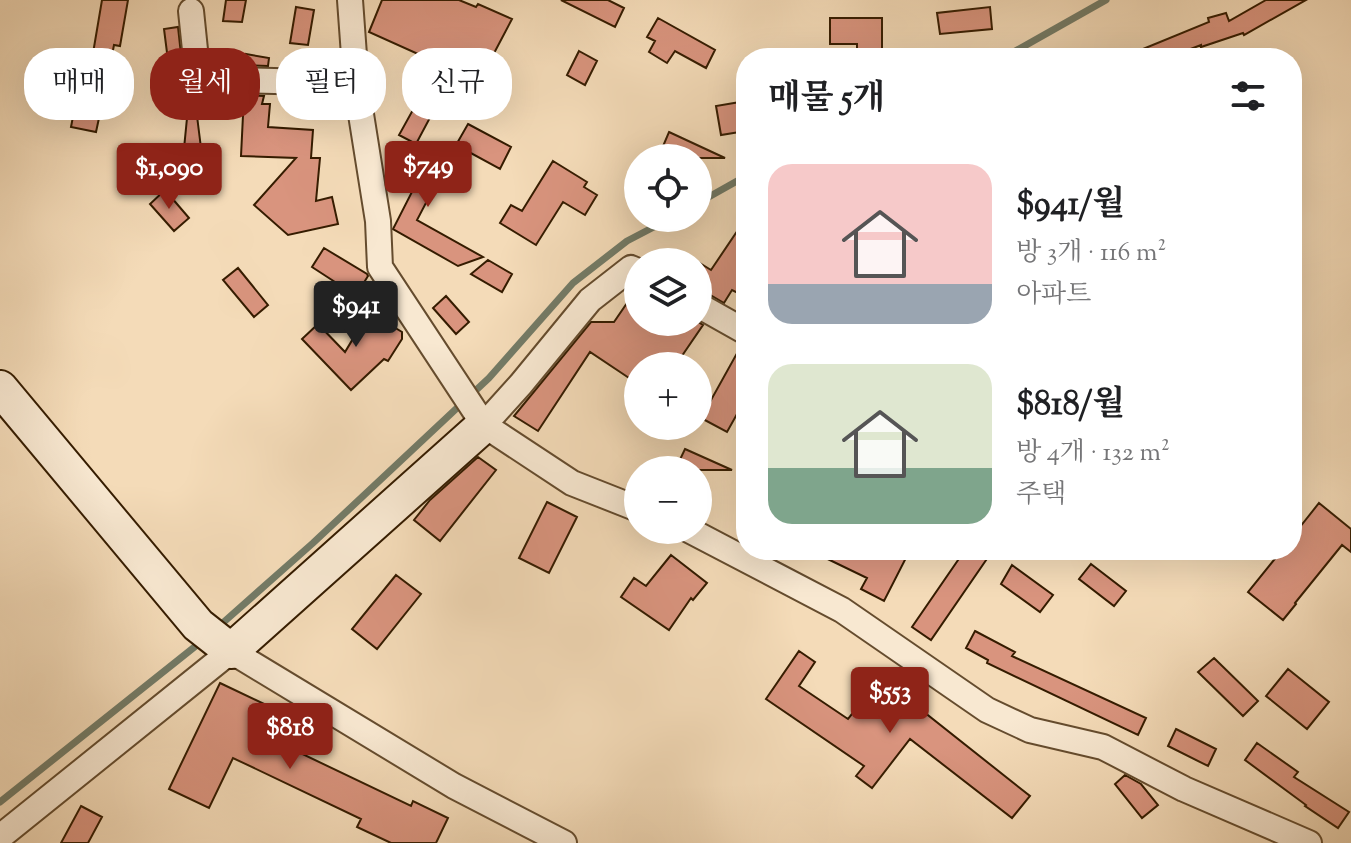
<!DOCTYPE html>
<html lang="ko">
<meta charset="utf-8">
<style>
:root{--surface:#fff;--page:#f6f6f6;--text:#202124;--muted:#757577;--accent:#8f2418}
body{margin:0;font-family:"Sorts Mill Goudy","Noto Serif KR",serif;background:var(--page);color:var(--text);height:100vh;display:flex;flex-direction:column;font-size:30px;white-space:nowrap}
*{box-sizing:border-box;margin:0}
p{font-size:26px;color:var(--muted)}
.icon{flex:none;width:44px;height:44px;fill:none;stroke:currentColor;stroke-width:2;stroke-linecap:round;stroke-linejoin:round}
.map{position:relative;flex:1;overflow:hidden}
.sheet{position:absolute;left:736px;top:48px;width:566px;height:512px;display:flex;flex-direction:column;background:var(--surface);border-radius:32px;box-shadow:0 8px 32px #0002}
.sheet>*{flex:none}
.hud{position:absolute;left:24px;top:48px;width:592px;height:72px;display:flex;gap:16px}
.tools{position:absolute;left:624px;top:144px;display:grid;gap:16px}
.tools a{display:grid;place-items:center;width:88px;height:88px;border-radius:50%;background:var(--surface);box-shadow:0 8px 32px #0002;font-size:40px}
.price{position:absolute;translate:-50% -68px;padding:0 18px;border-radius:8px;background:var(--accent);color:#fff;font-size:26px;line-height:52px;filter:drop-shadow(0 2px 4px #0008)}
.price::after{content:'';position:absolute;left:50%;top:48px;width:24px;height:18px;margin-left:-12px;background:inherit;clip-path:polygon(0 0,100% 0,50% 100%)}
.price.selected{background:#222;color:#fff}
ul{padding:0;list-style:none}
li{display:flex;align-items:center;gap:24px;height:200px;padding:0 32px}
li span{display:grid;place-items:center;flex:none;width:224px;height:160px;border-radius:24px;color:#555}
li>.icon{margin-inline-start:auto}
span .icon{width:96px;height:96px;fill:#fffc;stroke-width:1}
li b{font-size:34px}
h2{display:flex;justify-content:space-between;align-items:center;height:96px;padding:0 32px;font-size:34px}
.tag{padding:0 28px;border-radius:32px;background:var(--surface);box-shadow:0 8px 32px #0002;font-size:28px;line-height:72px}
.tag.selected{background:var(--accent);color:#fff}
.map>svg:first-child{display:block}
</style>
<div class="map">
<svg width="1351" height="843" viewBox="0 0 1351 843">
<rect width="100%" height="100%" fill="#f4dbb8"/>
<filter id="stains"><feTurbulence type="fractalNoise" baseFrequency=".0025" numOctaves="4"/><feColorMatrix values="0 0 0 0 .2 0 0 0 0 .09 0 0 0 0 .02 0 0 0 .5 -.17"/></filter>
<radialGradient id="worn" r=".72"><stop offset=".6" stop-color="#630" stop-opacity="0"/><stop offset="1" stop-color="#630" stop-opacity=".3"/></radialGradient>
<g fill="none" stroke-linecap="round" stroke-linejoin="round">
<path stroke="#737b67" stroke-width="7" d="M1003,58L1106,0
M698,203L746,176
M217,628L313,543L489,378L573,283L627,241L671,218
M0,802L202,641"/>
</g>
<path fill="#d9947e" stroke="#351c00" stroke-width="2" d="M102,0H128L120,46L114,45L105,91L77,94L83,69L90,71Z
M226,0H246L242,22L223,21Z
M382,0H459L476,7L478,4L512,19L473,93L450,80L416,144L399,135L434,72L423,66L427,58L369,32Z
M561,0H608L624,8L615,27Z
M1266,0H1306L1244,35L1243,33L1201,47V45L1167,58H1121L1209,22L1208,18L1226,13L1229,21Z
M296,7L314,10L308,45L290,43Z
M990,7L992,29L940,34L937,13Z
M658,18L715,50L706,68L675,51L667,63L649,52L655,41L647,37Z
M830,18H882V50H857V44H830Z
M178,27L184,82L171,84L164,29Z
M579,51L597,61L585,85L567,75Z
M246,54L269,58L268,66L245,65Z
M244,95L264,96L262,104H270L268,127L313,130L311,158H320L316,201L332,197L338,224L288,235L254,205L296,158L241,156Z
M76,101L102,104L96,132L71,127Z
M746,101V131L721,135L716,106Z
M188,108H196L204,172L182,169Z
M468,124L511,147L500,169L456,145Z
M669,132L725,158H658Z
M436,147L451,155L417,220L483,257L458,266L393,229L415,186L394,175L404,154L426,166Z
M553,161L587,182L584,187L597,195L585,215L563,202L536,245L500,223L511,205L522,211Z
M165,190L189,218L174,231L150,204Z
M746,218V297L732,290L724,303L705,292L698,290V262L711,270Z
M324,248L367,274L368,276L355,297H348L332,287L335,282L312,267Z
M488,260L512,274L502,292L471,274Z
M238,268L268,305L254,317L223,280Z
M638,287V322H698L703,325L675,366H638V384L590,352L538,431L514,416L591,322H614Z
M446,296L469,322L456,334L433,308Z
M369,312L402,332V339L388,361L384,359L351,390L302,339L318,324L345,352Z
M741,346L746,347V398L727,432L701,418Z
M685,449L732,470H675Z
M478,457L496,470L440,541L414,520L430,500Z
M547,502L577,517L549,573L519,558Z
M1319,503L1351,529V552L1342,545L1295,603L1296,604L1283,620L1248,592L1282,550H1292V537Z
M809,550H910L884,601L861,589L867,578Z
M965,550H993L931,640L912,627Z
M671,555L707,583L693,600L691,598L669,630L621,597L634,578L646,586Z
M1091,564L1126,591L1114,606L1079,579Z
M1012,565L1053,595L1040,612L1001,584Z
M396,575L421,594L377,649L352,629Z
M975,631L1015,652L1012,656L1146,718L1138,735L987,663L988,660L966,648Z
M799,651L815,662L799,686L848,719L881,678L1030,796L1012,818L910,739L872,788L856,776L864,766L766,699Z
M1214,658L1258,701L1243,716L1198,672Z
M1288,669L1329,702L1307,729L1266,696Z
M220,683L281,712L269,738L411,806L413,801L448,818L436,843H391L357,827L361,819L233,758L209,808L169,789Z
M1176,729L1216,749L1208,766L1168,746Z
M1257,743L1298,772L1294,777L1349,812L1338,828L1305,806L1306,805L1245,760Z
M1125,775L1141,784L1158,805L1142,818L1115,784Z
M81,806L102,817L88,843H61Z"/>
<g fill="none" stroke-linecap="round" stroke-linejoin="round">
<g stroke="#654c2e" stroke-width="28">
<path id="street" d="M350,0L356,83L378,221L380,267L484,425L572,483L638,509
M191,11L198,79L356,83
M698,305L746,332
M484,425L521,384L590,300L631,268L638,271
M689,530L842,610L987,710L1030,730L1103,747L1184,789L1309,843
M0,837L231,651L454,786L564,843"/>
</g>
<g stroke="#351c00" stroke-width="38">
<path id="secondary" d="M0,388L198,625L231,651L484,425"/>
</g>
<use href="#street" stroke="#f8e8d1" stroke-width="24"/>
<use href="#secondary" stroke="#f8e8d1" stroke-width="34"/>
</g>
<rect width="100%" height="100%" filter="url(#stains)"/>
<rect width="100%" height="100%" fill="url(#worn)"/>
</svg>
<div class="tools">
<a><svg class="icon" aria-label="locate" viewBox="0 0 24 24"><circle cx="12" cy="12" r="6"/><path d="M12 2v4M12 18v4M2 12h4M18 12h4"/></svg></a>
<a><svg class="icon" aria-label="layers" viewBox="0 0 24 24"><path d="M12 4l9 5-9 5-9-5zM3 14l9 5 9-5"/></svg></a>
<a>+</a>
<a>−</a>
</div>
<b class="price" style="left:428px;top:209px">$749</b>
<b class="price" style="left:169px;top:211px">$1,090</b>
<b class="price selected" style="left:356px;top:349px">$941</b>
<b class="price" style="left:890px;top:735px">$553</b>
<b class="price" style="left:290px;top:771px">$818</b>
<div class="hud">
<a class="tag">매매</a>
<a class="tag selected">월세</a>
<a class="tag">필터</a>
<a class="tag">신규</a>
</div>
<section class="sheet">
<h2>매물 5개<svg class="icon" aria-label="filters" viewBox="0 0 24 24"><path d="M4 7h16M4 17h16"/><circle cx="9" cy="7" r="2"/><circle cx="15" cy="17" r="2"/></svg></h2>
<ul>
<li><span style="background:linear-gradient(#f6c9c9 75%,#9aa5b1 0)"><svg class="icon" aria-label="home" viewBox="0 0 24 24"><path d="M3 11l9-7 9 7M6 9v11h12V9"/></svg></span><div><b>$941/월</b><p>방 3개 · 116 m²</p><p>아파트</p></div></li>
<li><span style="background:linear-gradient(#dfe7d0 65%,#7fa58c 0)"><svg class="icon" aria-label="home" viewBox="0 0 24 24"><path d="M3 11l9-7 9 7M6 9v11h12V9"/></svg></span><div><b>$818/월</b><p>방 4개 · 132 m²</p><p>주택</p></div></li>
</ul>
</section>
</div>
